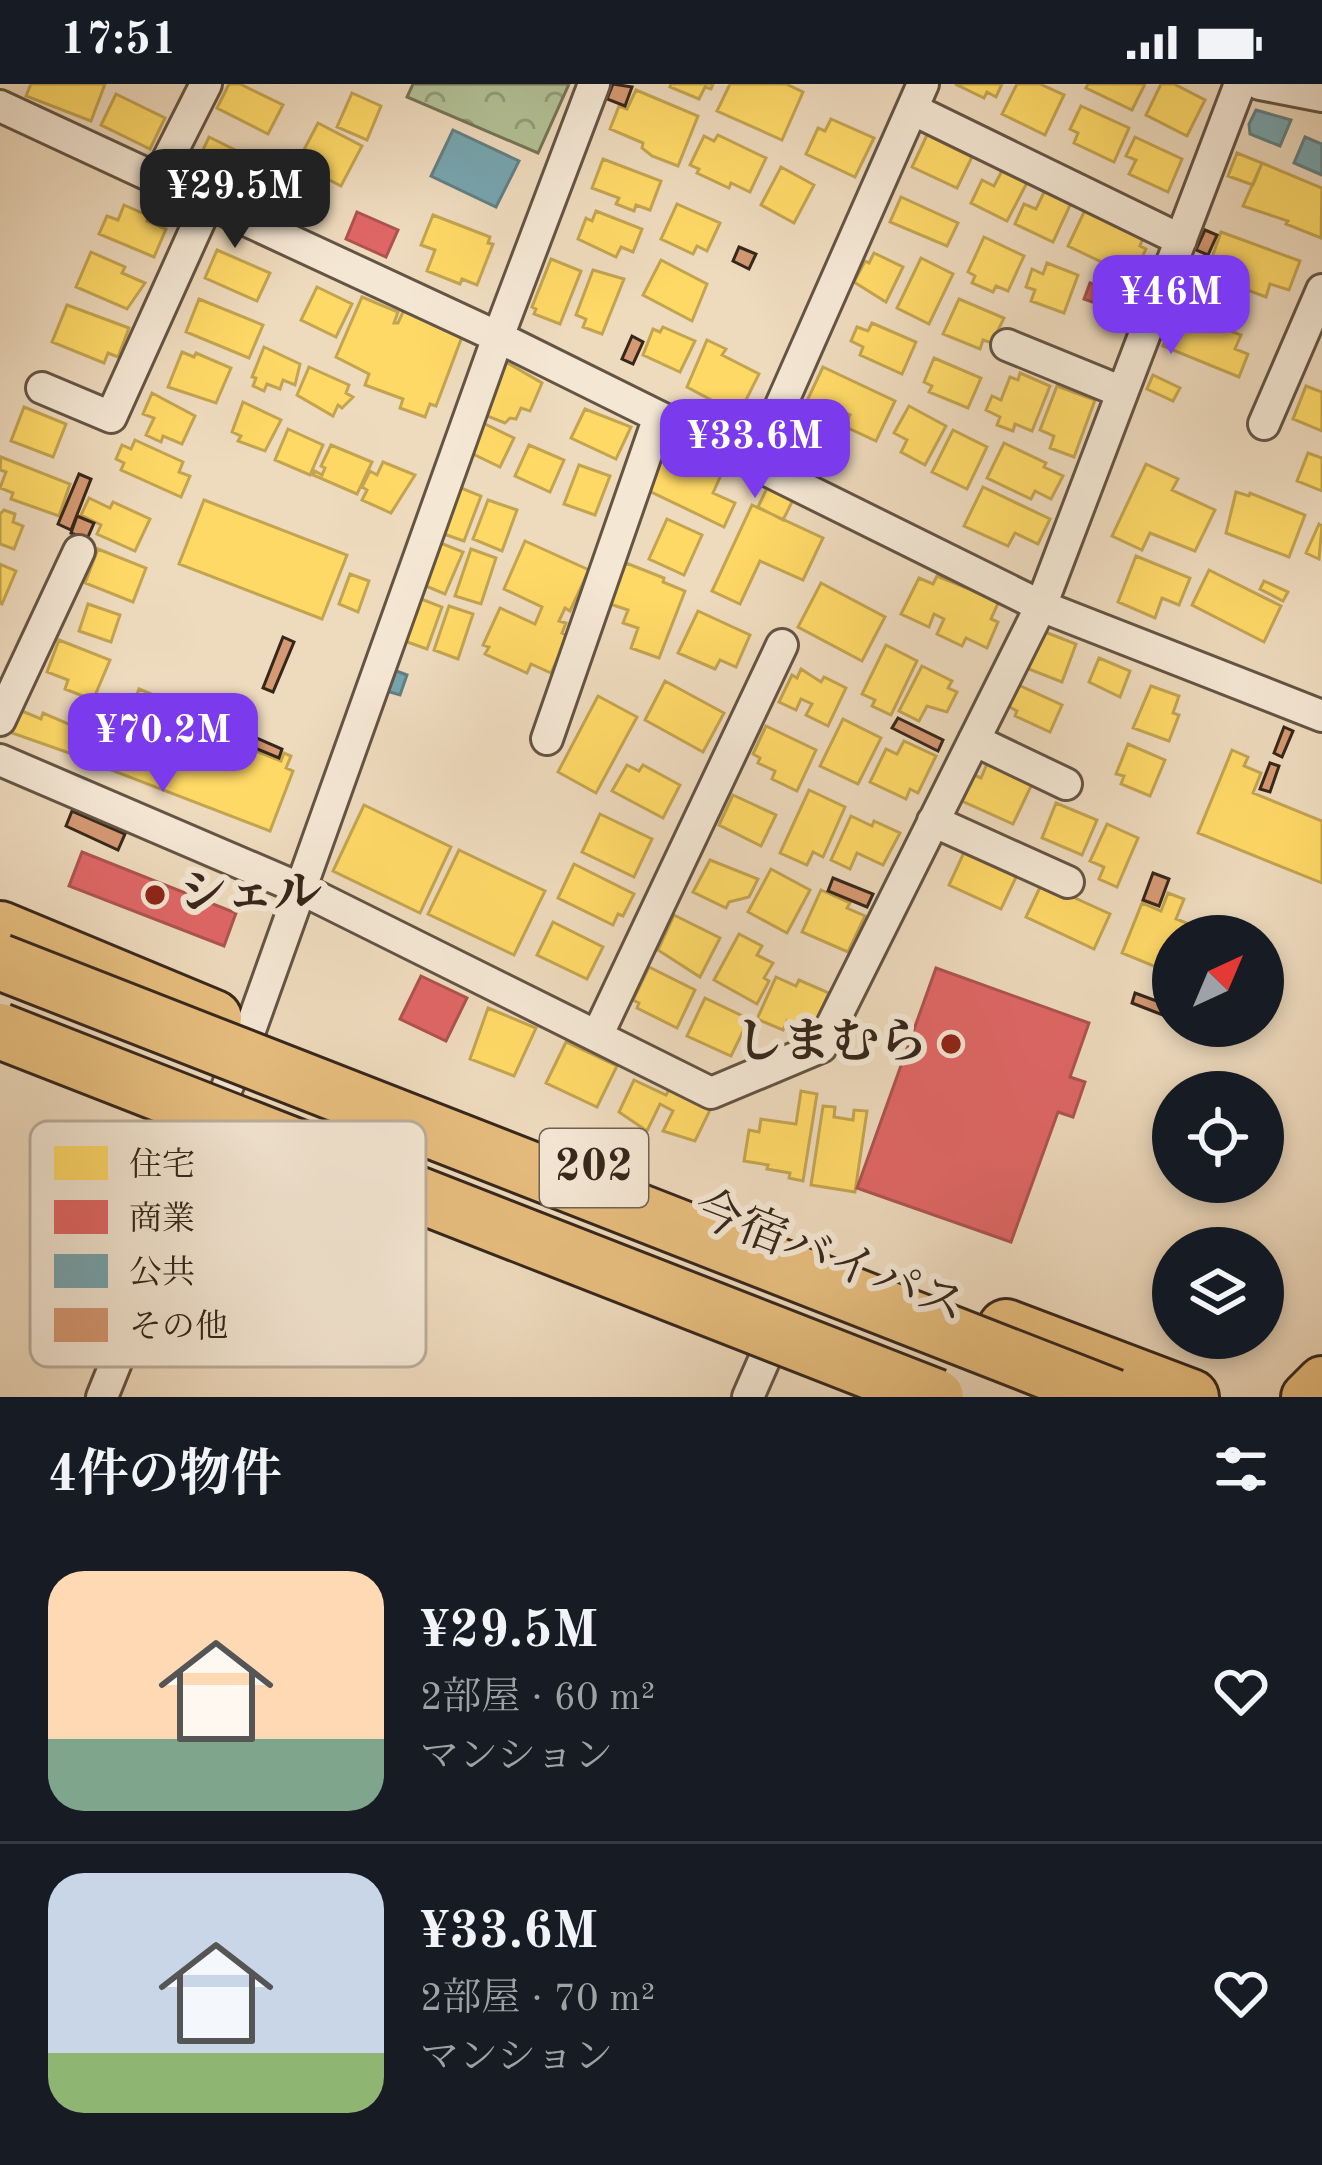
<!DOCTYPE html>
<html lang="ja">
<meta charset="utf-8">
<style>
:root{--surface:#171b24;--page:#20242c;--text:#f1f3f6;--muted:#9ea1a6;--line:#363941;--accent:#7c3aed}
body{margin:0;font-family:"Old Standard TT","Noto Serif JP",serif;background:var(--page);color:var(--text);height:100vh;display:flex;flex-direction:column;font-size:45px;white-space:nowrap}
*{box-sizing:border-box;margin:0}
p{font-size:39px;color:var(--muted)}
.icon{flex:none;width:66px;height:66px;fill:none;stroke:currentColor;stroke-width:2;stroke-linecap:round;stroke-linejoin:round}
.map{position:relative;height:1313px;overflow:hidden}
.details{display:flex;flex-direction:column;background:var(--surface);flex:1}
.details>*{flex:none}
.needle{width:78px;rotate:44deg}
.fabs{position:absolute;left:1152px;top:831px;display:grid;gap:24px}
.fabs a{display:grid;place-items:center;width:132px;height:132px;border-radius:50%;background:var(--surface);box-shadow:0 6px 18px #0003;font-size:60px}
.price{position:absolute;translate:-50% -102px;padding:0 27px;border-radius:24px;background:var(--accent);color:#fff;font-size:39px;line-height:78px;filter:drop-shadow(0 3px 6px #0008)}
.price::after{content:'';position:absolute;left:50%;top:72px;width:36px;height:27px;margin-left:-18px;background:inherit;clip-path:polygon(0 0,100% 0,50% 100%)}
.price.selected{background:#222;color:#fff}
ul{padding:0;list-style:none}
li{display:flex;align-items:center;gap:36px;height:300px;padding:0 48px}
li+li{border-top:3px solid var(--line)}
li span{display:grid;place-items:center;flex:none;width:336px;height:240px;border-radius:36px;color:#555}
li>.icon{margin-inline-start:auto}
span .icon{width:144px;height:144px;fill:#fffc;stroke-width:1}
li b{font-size:51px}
h2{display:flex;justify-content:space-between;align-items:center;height:144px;padding:0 48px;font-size:51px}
.status{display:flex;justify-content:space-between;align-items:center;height:84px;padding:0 60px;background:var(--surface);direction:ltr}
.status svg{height:33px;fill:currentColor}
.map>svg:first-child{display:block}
</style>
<div class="status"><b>17:51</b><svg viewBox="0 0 49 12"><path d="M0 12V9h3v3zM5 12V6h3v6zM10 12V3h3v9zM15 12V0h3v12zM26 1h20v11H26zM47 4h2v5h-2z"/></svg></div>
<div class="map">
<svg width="1322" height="1313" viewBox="0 0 1322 1313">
<defs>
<pattern id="park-crowns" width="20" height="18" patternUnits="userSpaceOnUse" patternTransform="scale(3)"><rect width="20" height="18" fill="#b2c196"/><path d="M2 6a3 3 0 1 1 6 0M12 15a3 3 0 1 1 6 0" fill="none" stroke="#929d7a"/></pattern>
</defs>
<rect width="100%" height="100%" fill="#eedabd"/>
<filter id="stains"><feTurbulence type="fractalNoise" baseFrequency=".00167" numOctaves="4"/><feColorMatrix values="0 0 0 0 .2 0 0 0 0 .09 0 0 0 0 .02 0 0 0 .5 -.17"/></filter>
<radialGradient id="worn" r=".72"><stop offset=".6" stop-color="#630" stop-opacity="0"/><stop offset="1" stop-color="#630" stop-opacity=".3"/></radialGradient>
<path fill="url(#park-crowns)" stroke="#747458" stroke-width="3" d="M413,0H569L538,69L407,13Z"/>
<path fill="#ffd966" stroke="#c3a450" stroke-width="3" d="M31,0H105L91,37L26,12Z
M229,0H240L283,21L268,50L217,24Z
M671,0H713L711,5L705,3L699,15L670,3Z
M730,0H786L803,8L782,56L717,27Z
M955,0H1002L996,13L987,8L984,14Z
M1017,0H1040L1064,11L1045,51L1002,30Z
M1088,0H1145L1132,26L1086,4Z
M1161,0H1174L1205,16L1187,52L1146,31Z
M636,6L698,32L678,82L652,72L642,64L643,59L610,45L619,22L627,25Z
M352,9L381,22L367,56L337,43Z
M116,10L165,34L150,65L101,41Z
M1081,22L1129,44L1114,78L1074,59L1078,49L1070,45Z
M831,35L874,54L855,93L806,70L818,44L825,47Z
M318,39L362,62L341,102L297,79Z
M718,51L766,74L750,108L731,99L729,104L697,89L699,85L690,81L704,52L714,57Z
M927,51L972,73L957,104L912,83Z
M209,53L262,79L249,106L221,92L218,97L199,87L207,71L202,68Z
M1135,53L1182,75L1168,108L1129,90L1136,76L1126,72Z
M1237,69L1262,79L1253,101L1228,92Z
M603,75L661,97L650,126L636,121L634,127L616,120L619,114L592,104Z
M1262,79L1322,104L1321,154L1286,140L1288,137L1243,122Z
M781,83L814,101L794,139L761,121Z
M1004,83L1029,95L1007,137L971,119L982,96L994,102Z
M1046,104L1072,117L1053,158L1015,140L1024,120L1036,125Z
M901,113L958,139L947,162L890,138Z
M677,120L720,139L707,167L697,162L693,170L661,155Z
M124,121L149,132L147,137L166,145L154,173L99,150L107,132L118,136Z
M1086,124L1144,151L1140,162L1146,165L1133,193L1068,162Z
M596,127L642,145L633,168L621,163L616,173L578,155L586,134L592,137Z
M433,131L490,153L488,159L493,160L477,201L462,195L460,200L427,187L435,166L421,161Z
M1221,148L1300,177L1289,206L1270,200L1266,213L1223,197L1228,185L1210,179Z
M984,153L1024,172L1008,207L996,202L993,208L972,199L975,192L968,188Z
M217,166L270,189L257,217L205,194Z
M91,168L125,183L122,189L145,199L127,225L76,203Z
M874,169L903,183L886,218L854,198L865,177L869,179Z
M921,174L953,190L929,240L897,224Z
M551,175L581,187L560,240L534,230L536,225L532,223Z
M661,176L707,200L692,237L643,211Z
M1047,179L1078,191L1064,229L1031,217L1035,206L1026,203L1032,185L1043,190Z
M593,186L624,195L602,250L583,243L586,235L576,231Z
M317,203L352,220L336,253L301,236Z
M362,213L398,228L394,239H398L404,226L463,250L436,322L430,320L425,333L400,324L403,315L365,301L369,290L336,273Z
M199,215L263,241L249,274L186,248Z
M959,215L1004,234L992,259L983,256L980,265L943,250Z
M1181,217L1231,237L1228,246L1241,251L1235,265L1248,270L1239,293L1163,262Z
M67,221L129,244L118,273L108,269L104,279L52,258Z
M872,239L916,258L902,290L860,271L863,263L851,257L857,243L868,247Z
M663,243L695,257L680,288L643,271L653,245L660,248Z
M707,256L726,265L722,271L759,290L741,326L733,322L730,326L687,303Z
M264,263L300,280L295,301L283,296L280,305L267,300L264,307L253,302L256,294L252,293Z
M182,268L194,273L196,269L231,284L216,319L168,303Z
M934,274L981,294L968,324L929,308L932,302L924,298Z
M504,277L542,299L530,327L521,324L516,335L510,334L505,339L477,328Z
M309,283L349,301L346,309L353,313L342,324L338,321L333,332L297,311Z
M823,283L895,317L876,357L844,342L850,331L839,326L834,337L804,323Z
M1020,289L1050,302L1032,347L1015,340L1013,347L997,341L1000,333L986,326L992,312L1001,316L1010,293L1018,296Z
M1153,291L1180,304L1173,317L1147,305Z
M1057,302L1095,316L1074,373L1050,364L1054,352L1040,346Z
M1306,302L1322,308V347L1293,335Z
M152,309L195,332L182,360L163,352L161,358L146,351L154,334L143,330Z
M243,318L281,336L265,367L238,357L241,352L232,348Z
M909,322L946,342L925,381L901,368L907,356L894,349Z
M24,323L66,340L53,373L11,357Z
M585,325L631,343L616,375L571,354Z
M483,339L514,354L500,383L469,368Z
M288,345L323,361L310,391L275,376Z
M953,346L987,363L967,405L932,388Z
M135,356L183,378L179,388L190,392L181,413L121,386L124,379L116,375L122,361L131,365Z
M1004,359L1046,379L1044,383L1063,392L1051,415L1035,407L1031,415L987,394Z
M331,361L372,378L357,410L313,391L315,387L322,391L325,384L321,382Z
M529,361L564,376L550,408L515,392Z
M673,361L716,381L712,387L721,391L713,409L735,419L724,443L645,405L661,373L666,375Z
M1308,369L1322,374V407L1297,397Z
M1,373L70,400L59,432L11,415L13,409L0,404L6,388L0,386Z
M383,378L415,391L391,429L362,416L367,406L362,403L370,387L377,391Z
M1146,380L1178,395L1172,406L1215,426L1195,467L1150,449L1142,466L1112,452Z
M579,381L610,392L595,431L564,420Z
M456,402L481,412L464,457L438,448Z
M983,403L1050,435L1038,460L1015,449L1008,462L964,442Z
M767,404L793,416L783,436L758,423Z
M1236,408L1249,412L1250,409L1305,431L1289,473L1226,449Z
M89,414L110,424L113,418L150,435L135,467L97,450L101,441L81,431Z
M204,416L347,471L322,535L179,480Z
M488,416L517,426L502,467L473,455Z
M752,421L823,454L803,496L760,477L740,520L712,507Z
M4,426L15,430L13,438L23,442L14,465L0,460V430Z
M667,435L702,451L684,491L649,475Z
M1319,440L1322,442L1319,475L1306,469Z
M525,457L589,486L570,527L565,524L559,537L566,539L562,549L568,552L551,589L531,580L527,589L485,570L489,563L483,561L500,524L535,540L542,523L504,505Z
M438,458L463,468L445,510L421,500Z
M98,465L146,484L133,518L85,499Z
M471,465L496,474L481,520L455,512Z
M1136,472L1190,494L1179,521L1162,514L1155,534L1118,518Z
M626,479L664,494L663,498L685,507L659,574L631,564L638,544L623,539L628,526L610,520Z
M0,480L16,487L2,520L0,519Z
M1209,486L1281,522L1264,558L1192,521Z
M350,490L369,497L358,528L339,520Z
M937,492L999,517L991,535L998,538L987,564L966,554L962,562L937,550L944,535L934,530L929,543L901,530L919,494L933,500Z
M1264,497L1288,508L1283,517L1260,505Z
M821,499L885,533L862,577L798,543Z
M416,513L442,523L427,565L399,555Z
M88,520L120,531L111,558L79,547Z
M449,522L473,530L458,575L434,566Z
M698,527L750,551L736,583L720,576L715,585L678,569Z
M1040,546L1076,560L1062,598L1026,584Z
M59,556L110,576L93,616L65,605L68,596L47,588Z
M886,561L917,577L891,631L872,622L875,616L862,610Z
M1099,574L1130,587L1120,613L1089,598Z
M922,582L952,597L948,604L957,608L947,628L927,622L919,637L899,627Z
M801,585L821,598L824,593L846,604L828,642L806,631L812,620L801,615L796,626L779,618L792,591L797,594Z
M665,597L724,629L703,668L645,636Z
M1014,599L1062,621L1050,648L1015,632L1017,627L1004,620Z
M1151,602L1179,612L1173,629L1179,631L1169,657L1133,644Z
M139,605L154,611L148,625L281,677L284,669L291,672L286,684L293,687L270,747L98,681L123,616L133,620Z
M598,612L637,633L596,709L558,688Z
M22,627L41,635L43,629L85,647L75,671L12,649Z
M843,635L881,654L858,700L820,682Z
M766,642L816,666L797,707L772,695L775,687L758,679L760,674L753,670Z
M904,657L936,672L918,709L910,705L906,715L870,698L886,665L897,670Z
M1128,660L1165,676L1150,712L1121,700L1124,692L1116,690Z
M1232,666L1248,673L1244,682L1261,689L1253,709L1322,737V799L1198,749Z
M987,680L1032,700L1013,740L962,717L974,691L981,694Z
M627,681L639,687L643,681L680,701L663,734L612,707Z
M809,706L845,723L823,773L813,768L807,781L780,769Z
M733,711L776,731L761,762L719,741Z
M1056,719L1097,736L1082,771L1042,754Z
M364,721L451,763L420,829L333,787Z
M600,730L652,755L634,793L582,768Z
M851,732L872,742L874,737L900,749L883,781L857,769L850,785L831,776Z
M1107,740L1138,754L1117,803L1099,795L1104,783L1090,777Z
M966,764L1019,787L1001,825L949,801Z
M459,766L545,807L514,871L428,830Z
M710,776L758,795L749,813L729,818L726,824L693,808Z
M574,780L634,810L623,832L618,830L613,841L558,814Z
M771,785L810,806L787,849L748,828Z
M1042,799L1110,830L1094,865L1026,833Z
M821,806L850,819L847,824L865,832L848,868L802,848Z
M1168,809L1184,815L1176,835L1219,852H1173V890L1122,869L1142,819L1161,827Z
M674,831L720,854L700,893L658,866Z
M553,838L603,863L587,895L537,871Z
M739,850L762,862L757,871L773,879L764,894L769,897L757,920L714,896Z
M649,883L695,906L677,944L637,924L639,919L633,916Z
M776,893L796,902L799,896L829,909L816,937L811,935L807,946L787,937L783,946L757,935Z
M705,914L749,935L731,972L687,952Z
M488,924L536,944L514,992L470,975Z
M566,958L617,982L597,1023L546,999Z
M634,996L666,1011L669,1006L710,1026L695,1057L663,1047L673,1027L660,1020L647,1047L619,1028Z
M801,1007L817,1010L803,1097L789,1094L790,1089L767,1085L768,1081L744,1077L749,1046L759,1048L761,1035L796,1040Z
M823,1022L835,1023L834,1033L853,1036L854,1026L867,1027L855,1108L811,1101Z"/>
<path fill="#e06666" stroke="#ad5350" stroke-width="3" d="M357,128L398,146L386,173L346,155Z
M1090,199L1124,211L1118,227L1084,215Z
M82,768L236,829L224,862L69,802Z
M936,884L1089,939L1070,993L1085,998L1073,1033L1058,1028L1011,1158L857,1104Z
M421,892L467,914L446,957L400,935Z"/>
<path fill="#76a5af" stroke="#637f83" stroke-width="3" d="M1256,26L1291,36L1280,62L1250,50L1249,40Z
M453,46L519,77L496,123L431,92Z
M1305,53L1322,60V91L1294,79Z
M391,585L407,591L400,611L383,606Z"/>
<path fill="#d59973" stroke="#36271b" stroke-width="3" d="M613,0L632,3L625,22L607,15Z
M1205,146L1217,151L1208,171L1196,166Z
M739,163L756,170L749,185L733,177Z
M632,252L643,258L633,280L622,275Z
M79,390L91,395L71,446L58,440Z
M77,432L94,439L87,455L71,449Z
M283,553L294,558L273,608L263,604Z
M210,634L282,665L279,674L206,644Z
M898,634L943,656L938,667L892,644Z
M1284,643L1293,647L1282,673L1274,669Z
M1270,679L1279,682L1270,708L1260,705Z
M72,727L125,750L118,766L66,742Z
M1153,789L1169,795L1159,822L1143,816Z
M833,794L873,810L867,823L828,807Z
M1135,909L1173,923V935L1132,919Z"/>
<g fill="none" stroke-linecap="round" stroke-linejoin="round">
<g stroke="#645444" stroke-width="36">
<path id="street" d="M1260,0L1322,12
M0,22L498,253L1041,522L1322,632
M912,25L1181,156
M158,95L206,0
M1007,261L1122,308
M42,304L111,333L208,118
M1264,340L1322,206
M755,380L923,0
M0,636L79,467
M547,655L659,333
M974,656L1066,700
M0,676L301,805L711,1009L821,963L1041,522L1240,0
M933,737L1068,798
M597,952L782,561
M102,1313L249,949L498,253L594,0
M748,1313L765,1274"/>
</g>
<g stroke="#36271b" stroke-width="54">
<path id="primary" d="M1306,1313L1322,1297"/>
</g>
<g stroke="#36271b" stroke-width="60">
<path id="highway" d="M0,845L214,934
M1006,1243L1191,1313"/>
</g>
<use href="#street" stroke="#f4e7d4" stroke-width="30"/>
<use href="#primary" stroke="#e7bd7e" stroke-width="48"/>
<use href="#highway" stroke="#e7bd7e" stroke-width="54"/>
<g stroke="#36271b" stroke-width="60" stroke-linecap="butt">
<path id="highway-bridge" d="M0,878L1113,1313
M0,947L936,1313"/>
</g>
<use href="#highway-bridge" stroke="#e7bd7e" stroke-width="54"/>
</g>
<g fill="#8f2418" stroke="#f4e7d4" stroke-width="4.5">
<circle cx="155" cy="811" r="12"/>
<circle cx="951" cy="960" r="12"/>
</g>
<g text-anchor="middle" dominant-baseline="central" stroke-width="12" stroke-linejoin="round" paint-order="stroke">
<rect fill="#f4e7d4" stroke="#6f6152" stroke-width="3" x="540" y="1045" width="108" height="78" rx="9"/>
<g font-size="45" font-weight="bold" fill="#36271b">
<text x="594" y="1084">202</text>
</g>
<g font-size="48" font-weight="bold" fill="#36271b" stroke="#f4e7d4" text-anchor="start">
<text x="179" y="811">シェル</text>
<text x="927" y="960" text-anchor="end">しまむら</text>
</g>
<g font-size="48" fill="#36271b" stroke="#f4e7d4">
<text transform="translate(829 1175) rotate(21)">今宿バイパス</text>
</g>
</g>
<rect x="30" y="1037" width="396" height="246" rx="18" fill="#f4e7d4" stroke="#bbad9c" stroke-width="3"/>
<rect x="54" y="1062" width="54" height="34" fill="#ffd966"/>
<rect x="54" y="1116" width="54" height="34" fill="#e06666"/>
<rect x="54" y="1170" width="54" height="34" fill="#76a5af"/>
<rect x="54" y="1224" width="54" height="34" fill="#d59973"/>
<g font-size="33" fill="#36271b">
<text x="129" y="1091">住宅</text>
<text x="129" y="1145">商業</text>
<text x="129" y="1199">公共</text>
<text x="129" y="1253">その他</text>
</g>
<rect width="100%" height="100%" filter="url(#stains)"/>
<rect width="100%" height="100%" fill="url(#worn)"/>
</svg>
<div class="fabs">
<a><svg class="needle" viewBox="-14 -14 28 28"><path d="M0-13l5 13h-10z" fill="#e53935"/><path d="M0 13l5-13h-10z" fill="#9ea1a6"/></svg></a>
<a><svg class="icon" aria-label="locate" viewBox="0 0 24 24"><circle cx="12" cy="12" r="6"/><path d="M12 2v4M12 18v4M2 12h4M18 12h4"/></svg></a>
<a><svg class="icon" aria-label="layers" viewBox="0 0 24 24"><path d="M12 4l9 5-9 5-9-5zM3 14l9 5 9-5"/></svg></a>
</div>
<b class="price selected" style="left:235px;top:167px">¥29.5M</b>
<b class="price" style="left:1171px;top:273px">¥46M</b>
<b class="price" style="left:755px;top:417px">¥33.6M</b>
<b class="price" style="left:163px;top:711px">¥70.2M</b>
</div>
<section class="details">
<h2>4件の物件<svg class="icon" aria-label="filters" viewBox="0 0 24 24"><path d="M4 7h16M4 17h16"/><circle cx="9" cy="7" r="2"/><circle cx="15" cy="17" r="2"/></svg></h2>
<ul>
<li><span style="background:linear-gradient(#ffd9b3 70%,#7fa58c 0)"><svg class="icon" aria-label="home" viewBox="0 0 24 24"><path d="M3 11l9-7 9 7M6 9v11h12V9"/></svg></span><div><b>¥29.5M</b><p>2部屋 · 60 m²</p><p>マンション</p></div><svg class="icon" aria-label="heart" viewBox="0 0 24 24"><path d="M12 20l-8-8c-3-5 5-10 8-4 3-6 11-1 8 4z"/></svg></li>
<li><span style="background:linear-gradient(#c9d6e8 75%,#8fb573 0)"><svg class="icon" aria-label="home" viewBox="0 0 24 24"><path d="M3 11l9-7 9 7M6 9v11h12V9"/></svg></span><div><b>¥33.6M</b><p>2部屋 · 70 m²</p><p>マンション</p></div><svg class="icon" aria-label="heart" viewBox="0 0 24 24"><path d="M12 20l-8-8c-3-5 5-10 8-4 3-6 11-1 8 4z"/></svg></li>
</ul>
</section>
